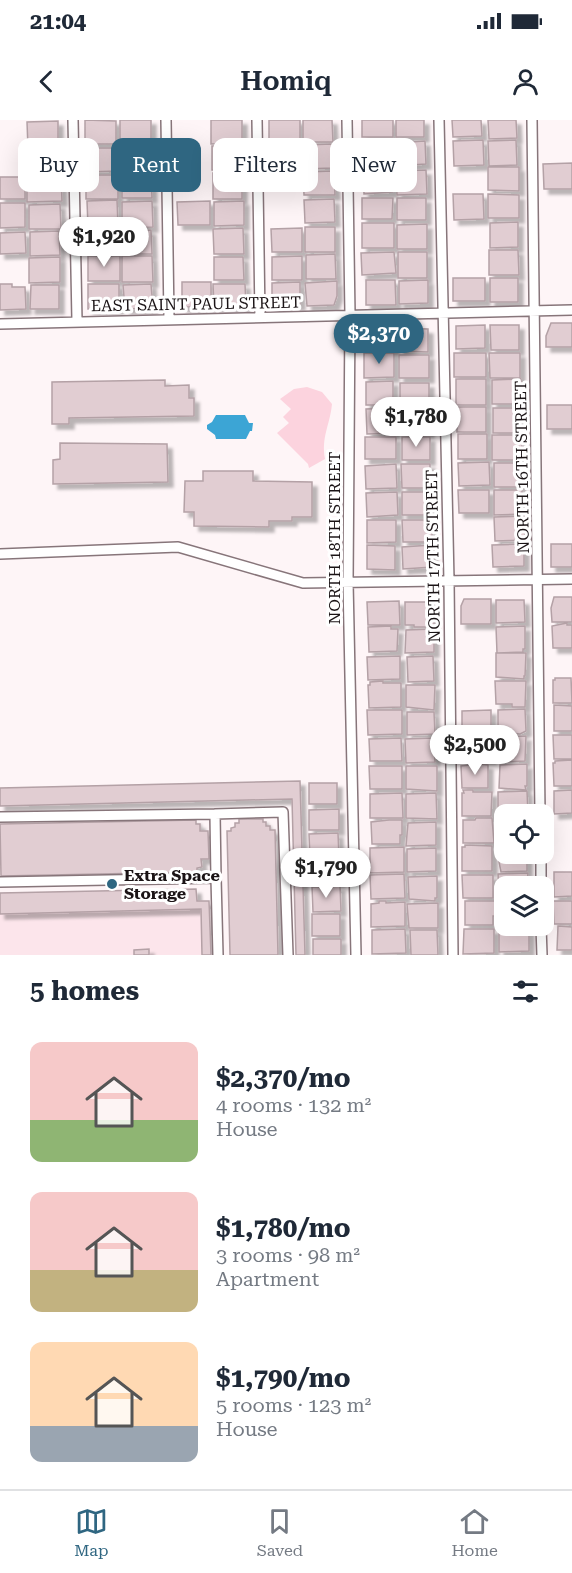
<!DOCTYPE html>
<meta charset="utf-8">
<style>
:root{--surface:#fff;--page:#f6f6f7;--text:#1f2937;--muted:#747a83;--line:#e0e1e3;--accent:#2f6681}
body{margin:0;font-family:"Roboto Serif",serif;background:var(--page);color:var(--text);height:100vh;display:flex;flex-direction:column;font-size:22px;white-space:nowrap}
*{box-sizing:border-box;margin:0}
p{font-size:20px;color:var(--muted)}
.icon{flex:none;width:33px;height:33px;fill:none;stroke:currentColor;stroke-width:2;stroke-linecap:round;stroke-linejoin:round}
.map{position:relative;height:835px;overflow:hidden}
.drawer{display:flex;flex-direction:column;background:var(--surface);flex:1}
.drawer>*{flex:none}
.banner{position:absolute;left:18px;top:18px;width:537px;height:54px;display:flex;gap:12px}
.tools{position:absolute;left:494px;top:684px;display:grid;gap:12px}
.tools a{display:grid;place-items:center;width:60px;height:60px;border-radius:12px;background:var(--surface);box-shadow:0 6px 24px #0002;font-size:30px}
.price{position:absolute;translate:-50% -51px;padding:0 14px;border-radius:21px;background:#fff;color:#222;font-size:20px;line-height:39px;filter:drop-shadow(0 2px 3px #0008)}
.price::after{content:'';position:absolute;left:50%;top:36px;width:18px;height:14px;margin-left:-9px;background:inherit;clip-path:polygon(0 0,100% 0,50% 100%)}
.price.on{background:var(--accent);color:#fff}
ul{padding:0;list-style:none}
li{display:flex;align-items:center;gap:18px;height:150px;padding:0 30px}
li span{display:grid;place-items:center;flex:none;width:168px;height:120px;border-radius:12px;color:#555}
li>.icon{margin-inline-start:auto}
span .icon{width:72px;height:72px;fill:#fffc;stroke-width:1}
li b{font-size:26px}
h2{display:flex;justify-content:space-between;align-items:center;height:72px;padding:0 30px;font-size:26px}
.chip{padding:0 21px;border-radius:12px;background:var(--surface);box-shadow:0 6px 24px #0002;font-size:21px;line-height:54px}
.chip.on{background:var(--accent);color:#fff}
.status{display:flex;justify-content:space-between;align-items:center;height:42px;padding:0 30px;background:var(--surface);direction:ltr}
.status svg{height:16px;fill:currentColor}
header{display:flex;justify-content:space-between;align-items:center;height:78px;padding:0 30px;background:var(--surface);font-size:27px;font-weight:600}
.tabs{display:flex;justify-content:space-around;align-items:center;height:84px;border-top:2px solid var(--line);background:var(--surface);font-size:16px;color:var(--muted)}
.tabs a{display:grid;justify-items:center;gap:3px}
.tabs .on{color:var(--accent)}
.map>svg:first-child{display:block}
</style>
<div class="status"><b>21:04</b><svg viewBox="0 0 49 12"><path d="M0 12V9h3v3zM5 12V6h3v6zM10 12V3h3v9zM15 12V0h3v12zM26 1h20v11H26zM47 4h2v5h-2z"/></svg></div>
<header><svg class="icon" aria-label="back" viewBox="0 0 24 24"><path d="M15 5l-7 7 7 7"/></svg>Homiq<svg class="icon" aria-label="person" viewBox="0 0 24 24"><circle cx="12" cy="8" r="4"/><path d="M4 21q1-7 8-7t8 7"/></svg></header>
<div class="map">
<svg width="572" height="835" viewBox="0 0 572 835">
<defs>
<filter id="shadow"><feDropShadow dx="5" dy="5" stdDeviation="1.5" flood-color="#0004"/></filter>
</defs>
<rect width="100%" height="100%" fill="#fef5f7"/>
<path fill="#fce5eb" d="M201,789L202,835H0V794Z"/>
<path fill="#fcd3de" d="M307,267L322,272L332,284C330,305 321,317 325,339L309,348L308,344L277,313L289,303L283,297L291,289L280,279L294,269Z"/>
<path fill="#3ca5d5" d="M216,295H245L249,303H253L252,311H250L246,319H216L215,315L207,309V305L212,302Z"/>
<path fill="#e1cdd2" stroke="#b4a1a6" stroke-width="1.5" filter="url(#shadow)" d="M85,0L116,1V24H85Z
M120,0H151V26H120Z
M211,0H242V23L211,24Z
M269,0H300V21L269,22Z
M303,0H332L333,22H303Z
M362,0H393V17H362Z
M396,0H424V17H396Z
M452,0H481L482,16L453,17Z
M488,0H516L517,18L489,19Z
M58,1V27L28,28L27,2Z
M483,20L484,45L454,46L453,21Z
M516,20L517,45L489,46L488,21Z
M389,21L390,45L360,46L359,22Z
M425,21L426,44L395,46L394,23Z
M333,24V48L303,49V25Z
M212,26H241V50H212Z
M86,28H117L118,51L86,52Z
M29,30H58L59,52L28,53Z
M572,43V69H544L543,44Z
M488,47H519V71L488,70Z
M392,50L393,72L364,74L363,51Z
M426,50L427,74L397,75L396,51Z
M334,51L335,75H304L303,52Z
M213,53H242V79H213Z
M151,54L152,78H122V55Z
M61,55L62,81L27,82V56Z
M86,55H118V79H86Z
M0,57H25V79H0Z
M453,74H483L484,99L454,100Z
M488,74L519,75V98H488Z
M362,78H393L392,99H362Z
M397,78H426V100H397Z
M334,79L335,102L305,103L304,80Z
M117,80L118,106L88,107L87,81Z
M152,81L153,107L122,108V82Z
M210,81V105H178L177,82Z
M244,81V105L214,106V82Z
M0,83H25V107L0,108Z
M60,84L61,109H29V85Z
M518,102V127L490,128V103Z
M362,103H394V128H362Z
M427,104V129H397V105Z
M305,107H335V132H305Z
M87,108H119V133L86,132Z
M243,108L244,134H214L213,109Z
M302,108V132H272L271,109Z
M151,110L152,134H123L122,111Z
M59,111L60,135L30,136V112Z
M25,112L26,133L0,134V113Z
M489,130H518L519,155H489Z
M394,132L396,153L362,155L361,133Z
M398,132H427V158H398Z
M335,134L336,159H306V135Z
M88,136H120V161H88Z
M122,136H152L153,162H122Z
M302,136V160H272V137Z
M60,137V162L29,163V138Z
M214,137H243L244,160H214Z
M453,158H485V181H453Z
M490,158H518V182H490Z
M366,160H395L396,185H366Z
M428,160V183L399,184V161Z
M337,161V176L334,185L307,186L305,163Z
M182,162H211V187H182Z
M300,162V185H272V163Z
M0,164H12V167H25L26,189L0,190Z
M88,164H119V189H88Z
M151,164L153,188L125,189L123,165Z
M213,164H245L246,187H214Z
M31,165H59V189H30Z
M551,203H572V227H546V216Z
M485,205V228L456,229V206Z
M490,205H519V230H491Z
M365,206H393L394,231H365Z
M399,208L428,209V232L399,231Z
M364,233H394V257L364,258Z
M454,233H486V257H454Z
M489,233H520V258H490Z
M399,235H429V258H399Z
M456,259H486V285H456Z
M521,259V284H492V260Z
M165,260V266L189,265V278H194V296L69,298V304H52V262Z
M393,261V285H366V262Z
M400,263H429V285H400Z
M547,285H572V309H547Z
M457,287H486V312H457Z
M394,288L395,313L367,314L366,289Z
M493,288H521V313H493Z
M400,290L430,291L429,313L400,312Z
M458,314H487V339H458Z
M492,315H522V340H492Z
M365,317H396V339H365Z
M402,317H430V340H402Z
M60,323L167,324L168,362L53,364V340L60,339Z
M489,342L490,365L459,366L458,343Z
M494,343H522V367H494Z
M396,344L397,368L366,369L365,346Z
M401,344H430V368H402Z
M203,351H253V361L312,362V397H292V401H269V407L194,406V392H184L185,361H203Z
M458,370H489V393H459Z
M494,370H522V394L494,395Z
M397,372L398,395L367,397L366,373Z
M402,372H432V395H402Z
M524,396L525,420L495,421L494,397Z
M367,400H396V422L367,423Z
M402,400H432V422H403Z
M524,424V446L493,447L492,425Z
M551,424H572V447H551Z
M367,425L395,426V450L367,449Z
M432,425L433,447L403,449L402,427Z
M554,477H572V502H552L551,488Z
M464,479H491V504H461V486Z
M496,480H524L525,502L496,503Z
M399,481L400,505H368L367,482Z
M405,482H434V507H414V505H405Z
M567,503V505H572V528H553L552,506Z
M391,506V509H398L397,531L369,532L368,507Z
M525,506V529H523V532L497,533L496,507Z
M434,509V532L405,533L406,510Z
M496,533H526L525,556H524V559L496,557Z
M400,536V559L368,560L367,537Z
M433,536L434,561L408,562L407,537Z
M555,558H571L572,583H553V560H555Z
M383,561V563H401V587L369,588L368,565H370V562Z
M495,561H526L525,587H512V584H496Z
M406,565H435L434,590L406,587Z
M554,585L572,586V611H554Z
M525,589L526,611L520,614L498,612V590Z
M367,590H402V614L368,615Z
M491,590V612L462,613V591Z
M407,592H434L435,614L407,615Z
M553,615H572V639H554Z
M526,616L525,641L504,642V639H498L500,617Z
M492,617L491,639L463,640L462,618Z
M401,618L402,641H370L369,619Z
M434,618L435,642L406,643L405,619Z
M572,640V666H554L553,643H555V641Z
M479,644L488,645V668H462L461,646Z
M527,644V666H525L526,670L499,668L500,645Z
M369,646H402V669H370Z
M406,646H437V671L406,669Z
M300,661L305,835H296L292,679L0,686V668Z
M309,663H337V684H309Z
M463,670H473V672H492L491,696H462V673H464Z
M572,670V693L554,694V671Z
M527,671L528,694L498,695V672Z
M402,673L403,698H370V674Z
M436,673L437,699L406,698V674Z
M339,689V710H309V690Z
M476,698H492L494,723H463V700H475Z
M501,698H504V723H499L498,700Z
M239,699H263V702H266V706H270V710H275L278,835H230L227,711H231V708L235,707V703H239Z
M196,700V704H200V711H208L209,739H201L202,747L197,748V752L1,756L0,704Z
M389,700H402V715H400V724H372L371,702Z
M436,702V725L406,726L408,703Z
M338,713L339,738H310L309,714Z
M465,725L492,726V751H462V727H465Z
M500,726H504V734H527V751L501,752L498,737V727Z
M404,727V752L370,753V728Z
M436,728V751L407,752V729Z
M311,741H339L340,762H313Z
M554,752H572V776L554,777Z
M528,753L527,766H504V776H499L498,754Z
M404,754L405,778L371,779L370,755Z
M462,755H493V778H463Z
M437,756V778H435V781L409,779L408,757Z
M340,766L341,791L313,792L312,767Z
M196,769L197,781H209L211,835H202L201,789L0,794V773Z
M501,780H504V804H500Z
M379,781H386V783L405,782V806L371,807V784L379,783Z
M465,781H496V796H493V805H465Z
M553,781H572V804H554Z
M438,783V808H409L407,784Z
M312,794H340V816H312Z
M558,806L572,807V830H557Z
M529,808V831L499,832V809Z
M405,809L406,833L372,834V810Z
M464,809H494V833L463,834Z
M410,810H437L438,835H411Z
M313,819H341V835H313Z
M149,829V835H134V830Z"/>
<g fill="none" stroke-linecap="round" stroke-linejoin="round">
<g stroke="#87757a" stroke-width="12">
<path id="lane" d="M73,0L77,201
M166,0L169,199
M257,0L260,197
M347,0L350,195L348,462L356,835
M439,0L449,461L453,835
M532,0L540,694
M0,204L572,190
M0,434L178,427L303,463L572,459
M215,694L283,692L288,835
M0,697L215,694L216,758L0,762
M541,734V766
M216,758L218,835
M541,806L542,835"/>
</g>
<use href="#lane" stroke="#fff" stroke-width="9"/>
</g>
<circle fill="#2f6681" stroke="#fff" stroke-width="2" cx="112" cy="764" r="6"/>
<g text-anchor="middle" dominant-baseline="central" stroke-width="6" stroke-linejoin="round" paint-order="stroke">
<g font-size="16" fill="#1a1315" stroke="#fff">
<text transform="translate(196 184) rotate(-1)">EAST SAINT PAUL STREET</text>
<text transform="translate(522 347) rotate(-91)">NORTH 16TH STREET</text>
<text transform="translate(334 418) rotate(-90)">NORTH 18TH STREET</text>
<text transform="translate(433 436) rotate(-91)">NORTH 17TH STREET</text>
</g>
<g font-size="16" font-weight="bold" fill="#1a1315" stroke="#fff" text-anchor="start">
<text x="124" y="755">Extra Space<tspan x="124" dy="18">Storage</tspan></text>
</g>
</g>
</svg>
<div class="tools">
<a><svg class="icon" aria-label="locate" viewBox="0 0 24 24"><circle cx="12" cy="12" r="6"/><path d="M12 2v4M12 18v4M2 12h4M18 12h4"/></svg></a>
<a><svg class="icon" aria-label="layers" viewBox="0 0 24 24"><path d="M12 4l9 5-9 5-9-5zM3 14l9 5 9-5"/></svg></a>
</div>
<b class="price" style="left:104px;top:148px">$1,920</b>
<b class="price on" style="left:379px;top:245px">$2,370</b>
<b class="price" style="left:416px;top:328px">$1,780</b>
<b class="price" style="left:475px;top:656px">$2,500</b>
<b class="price" style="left:326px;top:779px">$1,790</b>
<div class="banner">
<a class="chip">Buy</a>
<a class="chip on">Rent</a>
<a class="chip">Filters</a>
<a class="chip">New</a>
</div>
</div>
<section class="drawer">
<h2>5 homes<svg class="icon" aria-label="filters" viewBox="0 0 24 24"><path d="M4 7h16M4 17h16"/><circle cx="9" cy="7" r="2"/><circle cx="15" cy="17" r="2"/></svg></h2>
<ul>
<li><span style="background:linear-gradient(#f6c9c9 65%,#8fb573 0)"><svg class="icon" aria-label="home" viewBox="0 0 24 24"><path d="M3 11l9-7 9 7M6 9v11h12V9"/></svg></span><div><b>$2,370/mo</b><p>4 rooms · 132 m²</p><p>House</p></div></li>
<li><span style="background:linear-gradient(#f6c9c9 65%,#c2b280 0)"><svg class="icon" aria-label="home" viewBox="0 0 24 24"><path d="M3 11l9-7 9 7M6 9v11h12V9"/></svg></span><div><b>$1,780/mo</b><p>3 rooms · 98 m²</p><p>Apartment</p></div></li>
<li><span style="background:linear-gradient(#ffd9b3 70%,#9aa5b1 0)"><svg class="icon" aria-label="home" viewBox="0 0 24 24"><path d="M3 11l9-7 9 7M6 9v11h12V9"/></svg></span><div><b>$1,790/mo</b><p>5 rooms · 123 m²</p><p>House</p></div></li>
</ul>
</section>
<nav class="tabs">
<a class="on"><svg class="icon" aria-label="map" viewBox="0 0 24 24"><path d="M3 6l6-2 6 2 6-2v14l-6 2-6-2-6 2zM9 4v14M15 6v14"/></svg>Map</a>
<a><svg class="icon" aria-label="saved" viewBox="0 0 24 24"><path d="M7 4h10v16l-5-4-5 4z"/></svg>Saved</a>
<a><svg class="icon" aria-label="home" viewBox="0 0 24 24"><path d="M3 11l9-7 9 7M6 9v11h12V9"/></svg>Home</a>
</nav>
